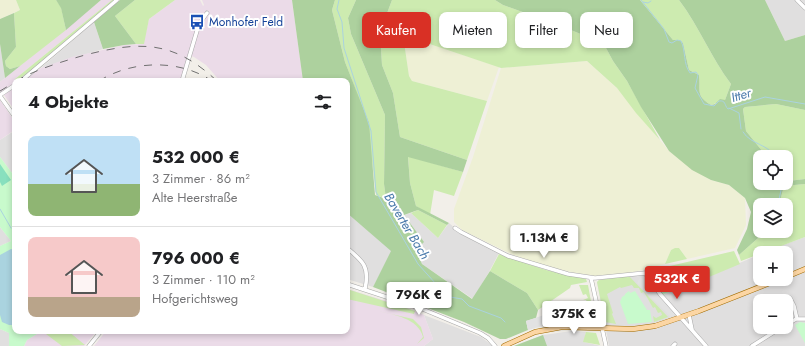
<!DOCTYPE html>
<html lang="de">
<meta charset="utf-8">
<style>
:root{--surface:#fff;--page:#f6f6f6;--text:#202124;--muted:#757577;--line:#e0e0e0;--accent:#d93025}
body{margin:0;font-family:Jost,sans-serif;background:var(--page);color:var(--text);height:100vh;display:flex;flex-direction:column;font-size:15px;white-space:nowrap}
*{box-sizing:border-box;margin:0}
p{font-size:13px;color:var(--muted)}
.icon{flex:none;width:22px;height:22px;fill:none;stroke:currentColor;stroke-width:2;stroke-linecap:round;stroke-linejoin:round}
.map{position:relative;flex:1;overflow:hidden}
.side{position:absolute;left:12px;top:78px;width:338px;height:256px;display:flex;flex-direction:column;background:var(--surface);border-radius:8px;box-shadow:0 2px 6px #0003}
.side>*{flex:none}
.guide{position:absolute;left:362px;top:12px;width:380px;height:36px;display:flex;gap:8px}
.tools{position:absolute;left:753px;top:150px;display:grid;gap:8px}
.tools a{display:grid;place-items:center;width:40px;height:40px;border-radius:8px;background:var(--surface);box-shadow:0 2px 6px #0003;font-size:20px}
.price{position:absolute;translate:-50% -34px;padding:0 9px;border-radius:4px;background:#fff;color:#222;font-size:13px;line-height:26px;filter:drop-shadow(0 1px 2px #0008)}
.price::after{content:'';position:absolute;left:50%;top:24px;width:12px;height:9px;margin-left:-6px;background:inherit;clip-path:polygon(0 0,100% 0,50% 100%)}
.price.active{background:var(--accent);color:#fff}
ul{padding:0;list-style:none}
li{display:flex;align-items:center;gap:12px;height:100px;padding:0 16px}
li+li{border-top:1px solid var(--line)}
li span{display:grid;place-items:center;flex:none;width:112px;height:80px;border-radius:8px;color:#555}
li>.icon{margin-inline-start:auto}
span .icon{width:48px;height:48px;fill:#fffc;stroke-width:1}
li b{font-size:17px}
h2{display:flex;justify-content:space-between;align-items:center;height:48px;padding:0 16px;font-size:17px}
.tag{padding:0 14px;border-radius:8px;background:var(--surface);box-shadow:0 2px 6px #0003;font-size:14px;line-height:36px}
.tag.active{background:var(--accent);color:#fff}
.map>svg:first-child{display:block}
</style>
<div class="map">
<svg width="805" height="346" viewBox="0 0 805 346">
<rect width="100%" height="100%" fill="#f2efe9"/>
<path fill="#e0dfdf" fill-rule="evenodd" d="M765,0H805V35L785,41Z
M94,22L103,49L41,68Z
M0,44L5,78L0,82Z
M14,131L15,133V177L0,157V140Z
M347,213L392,251L373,287L347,279Z
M411,213L438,238L449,223L463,235L499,253L489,272L473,299L422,264L404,215Z
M0,227L11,241L0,246Z
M805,237V346H609L597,282L599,280L648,272L663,295L695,280L717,273L760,254V279H786V253H762ZM760,301H786V327H760Z
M424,315L481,337L493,346H424L433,339Z
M0,329L9,333V346H0Z
M572,331L586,332L584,342L601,346H514L543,335Z"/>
<path fill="#ebdbe8" d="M101,0H112L15,79V83L0,93V82Z
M175,0H200L203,6L204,5L202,0H292L303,81H220L206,65L194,57L188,55L180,81H23L41,68L72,57L124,45L143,44L149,19Z
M15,87V111L4,95Z
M0,100L15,122V133L13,131L0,140Z
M347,289L393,303L424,315L433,339L424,346H94L106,331H347Z
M42,331H97L84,346H24L27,340Z"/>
<path fill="#eef0d5" d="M0,0H16L20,10L0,19Z
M403,35L499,67L487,101L412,81L409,76Z
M587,61L617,88L669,151L711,180L729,185L745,198L746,225L735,248L687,259L679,248L671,250L665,264L626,274L594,276L579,274L549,267L513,255L462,230L454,222V209L473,157L501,68Z"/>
<path fill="#cdebb0" d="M16,0H56L61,7L66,30L20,66L10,69L6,66L5,61L16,47L14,13L20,10Z
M112,0H116L38,66L16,81L15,79Z
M135,0H175L149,19L144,44H136L115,16Z
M335,0H356L348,18L351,34L385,115L384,184L386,199L376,195L372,161L355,88L345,62L332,10Z
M392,0H495L503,5L556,24L598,41L606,48L613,61L627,81L660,140L636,113L617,88L587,61L501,68L403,35L409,76L412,81L487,101L467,160L400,137L393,93L382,65L380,32Z
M640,0H679C699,26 711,58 731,84L725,100L711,105C695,95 701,91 699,75L689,70L683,43L680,40H673Z
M776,104L805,110V179L788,181L786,179V157H767L746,131L743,109L745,107Z
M408,156L463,172L454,196L434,190L430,215L416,206L410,183Z
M805,184V237L741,261L739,255L766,231H786V205H779L784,186Z
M418,210L447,225L438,238L411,213Z
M675,248H679L687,259L665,264L671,250Z
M734,251L740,264L709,277L708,275L679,288L670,266Z
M499,254L546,270L586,279L587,282L571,285L570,288L538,310L527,293L490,271Z
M629,276L668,317L654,322L653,316L656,318L662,315L661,312L658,313L655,307L653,308L644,292L641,293L639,288H634L632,285L621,288L620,287L607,294L613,313L612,314L616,324L605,322L597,282L599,280Z
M579,285H588L594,318L591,322L573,321L581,314L578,308L588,304L586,300H583L588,298L586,294L583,295Z
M347,289L415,311L414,314L347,299Z
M378,311L413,319L421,327L424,338L417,344L423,337C418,318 394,315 378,311Z
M42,331H68L85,345L62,346Z
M586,332L596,333L600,345L583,342Z"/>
<path fill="#add19e" d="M56,0H101L66,30L61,8Z
M120,0H135L115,16L136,44L124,45L103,49L94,22Z
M292,0H335L332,10L345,62L369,123L375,195L386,199L384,184L385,115L351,34L348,18L356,0H392L380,32L382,65L393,93L400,137L467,160L463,172L408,157L410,183L416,206L449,223L447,225L418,210L404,215L424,242L416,250L422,264L472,299L490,271L527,293L538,310L536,318L526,321L528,330L506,339H500L464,322L373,287L391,251L347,213V81H303Z
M495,0H640L673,40H680L683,43L689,70L699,75C701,91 695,95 711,105L715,104L720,99L725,100L731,84C711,58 699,26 679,0H765L785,41L805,35V110L776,104L745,107L743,109L746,131L767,157H760V183H786V179L788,181L805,179V184L784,186L779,205H760V231H766L739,255L737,250L747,229L751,212L745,198L729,185L711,180L692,170L669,151L641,107L627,81L613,61L606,48L598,41L556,24L503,5Z
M14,13L16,47L5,61L6,66L10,69L20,66L5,78L0,44V19Z
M543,335L547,346H514Z"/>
<path fill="#c8facc" d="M0,157L15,177V331H42L27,340L24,346H9V333L0,329V246L11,241L0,227Z
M670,266L679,288L662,295L648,272Z
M629,291L630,293L635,291L647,310H650L652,322L628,324L620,302L622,297L625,295V294Z
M800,322L805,323V343L795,325Z"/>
<path fill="#88e0be" d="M0,164L11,180L2,186L0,182Z"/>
<path fill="#e2e2e2" d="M644,276L647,279L646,283L677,315L670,317L637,283L640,277L642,279Z
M553,300L557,309L551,312L554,323L528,330L526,321L550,313L546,304Z"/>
<path fill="#aad3df" d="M11,249L15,250V325H9L2,322L0,315V255Z"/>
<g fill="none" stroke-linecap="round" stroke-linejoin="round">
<path stroke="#aad3df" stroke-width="1" d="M339,0L337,9L342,22L344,48L371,131L376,192L418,264L436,284L450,297L462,299L469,306L501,318L505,322
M641,0L664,29L669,42L672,43L677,40L681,41C686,51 683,64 690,73L696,72L698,75L695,88L704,104L714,106L719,101C726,100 724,105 728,109L765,97L805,104
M643,2L648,3L651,1
M729,108L739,113L741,129
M743,132C751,145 769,144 775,157
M778,205L782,185
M0,209L11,228
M13,229L15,231"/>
<g stroke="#a9a9a9" stroke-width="4.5">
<path id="minor" d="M797,0L805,8
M21,81L117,0
M182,81L199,24L207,13
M0,95L15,85
M0,96L15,117
M455,228L461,232L508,256L568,274L595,278L645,273L660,294L706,346
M347,248C363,261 370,267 365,289
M591,278L606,346
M347,284L420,308L480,333L488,338L495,346
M790,298L794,306L797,319
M689,315L692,329
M786,325L796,319H805
M89,346L101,331
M673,346L675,344
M752,346L782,327"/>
</g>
<g stroke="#a06b00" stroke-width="5.5">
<path id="major" d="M786,277L805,269
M504,346L535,332L562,327L633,329L655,326L699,311L780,279"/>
</g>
<use href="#minor" stroke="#fff" stroke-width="3.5"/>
<use href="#major" stroke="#fcd6a4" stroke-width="4.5"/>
<path stroke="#707070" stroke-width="1" stroke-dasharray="8 8" stroke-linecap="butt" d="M16,81C37,69 61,62 85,55C140,41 173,40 217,81
M99,81C132,60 180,59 212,81
M0,91L15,82"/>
</g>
<defs>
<g id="bus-bare" transform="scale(1.2)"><path d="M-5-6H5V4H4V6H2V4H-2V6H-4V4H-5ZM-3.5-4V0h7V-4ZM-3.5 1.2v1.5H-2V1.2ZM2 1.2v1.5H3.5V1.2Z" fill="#1a4fb4" stroke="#fff" stroke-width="2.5" paint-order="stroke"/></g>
</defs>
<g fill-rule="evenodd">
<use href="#bus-bare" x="197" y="22"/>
</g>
<g text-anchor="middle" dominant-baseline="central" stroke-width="4" stroke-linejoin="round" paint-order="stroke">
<g font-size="12" fill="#164399" stroke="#fff" text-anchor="start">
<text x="209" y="22">Monhofer Feld</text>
</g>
<g font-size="13" font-style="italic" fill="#4a7aab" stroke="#fff">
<text transform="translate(741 95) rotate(-17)">Itter</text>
<text transform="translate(407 226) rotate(59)">Baverter Bach</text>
</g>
</g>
</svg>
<div class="tools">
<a><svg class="icon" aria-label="locate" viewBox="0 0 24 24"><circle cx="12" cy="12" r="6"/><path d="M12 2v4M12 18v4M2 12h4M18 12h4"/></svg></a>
<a><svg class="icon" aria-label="layers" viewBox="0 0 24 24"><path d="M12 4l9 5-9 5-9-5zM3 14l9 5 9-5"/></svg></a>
<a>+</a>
<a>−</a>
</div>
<b class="price" style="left:544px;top:259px">1.13M €</b>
<b class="price active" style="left:677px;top:300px">532K €</b>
<b class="price" style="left:419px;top:316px">796K €</b>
<b class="price" style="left:574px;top:335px">375K €</b>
<div class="guide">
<a class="tag active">Kaufen</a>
<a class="tag">Mieten</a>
<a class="tag">Filter</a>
<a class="tag">Neu</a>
</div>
<section class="side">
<h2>4 Objekte<svg class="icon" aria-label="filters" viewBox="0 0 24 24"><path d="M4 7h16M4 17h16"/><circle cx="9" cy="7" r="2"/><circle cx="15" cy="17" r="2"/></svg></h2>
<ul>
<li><span style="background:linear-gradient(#bfe0f5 60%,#8fb573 0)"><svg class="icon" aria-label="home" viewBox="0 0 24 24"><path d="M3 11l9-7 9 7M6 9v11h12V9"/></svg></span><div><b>532 000 €</b><p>3 Zimmer · 86 m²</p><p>Alte Heerstraße</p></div></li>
<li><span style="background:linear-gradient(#f6c9c9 75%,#b9a48a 0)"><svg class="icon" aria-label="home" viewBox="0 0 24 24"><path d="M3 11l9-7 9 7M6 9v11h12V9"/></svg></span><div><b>796 000 €</b><p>3 Zimmer · 110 m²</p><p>Hofgerichtsweg</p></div></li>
</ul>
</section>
</div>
